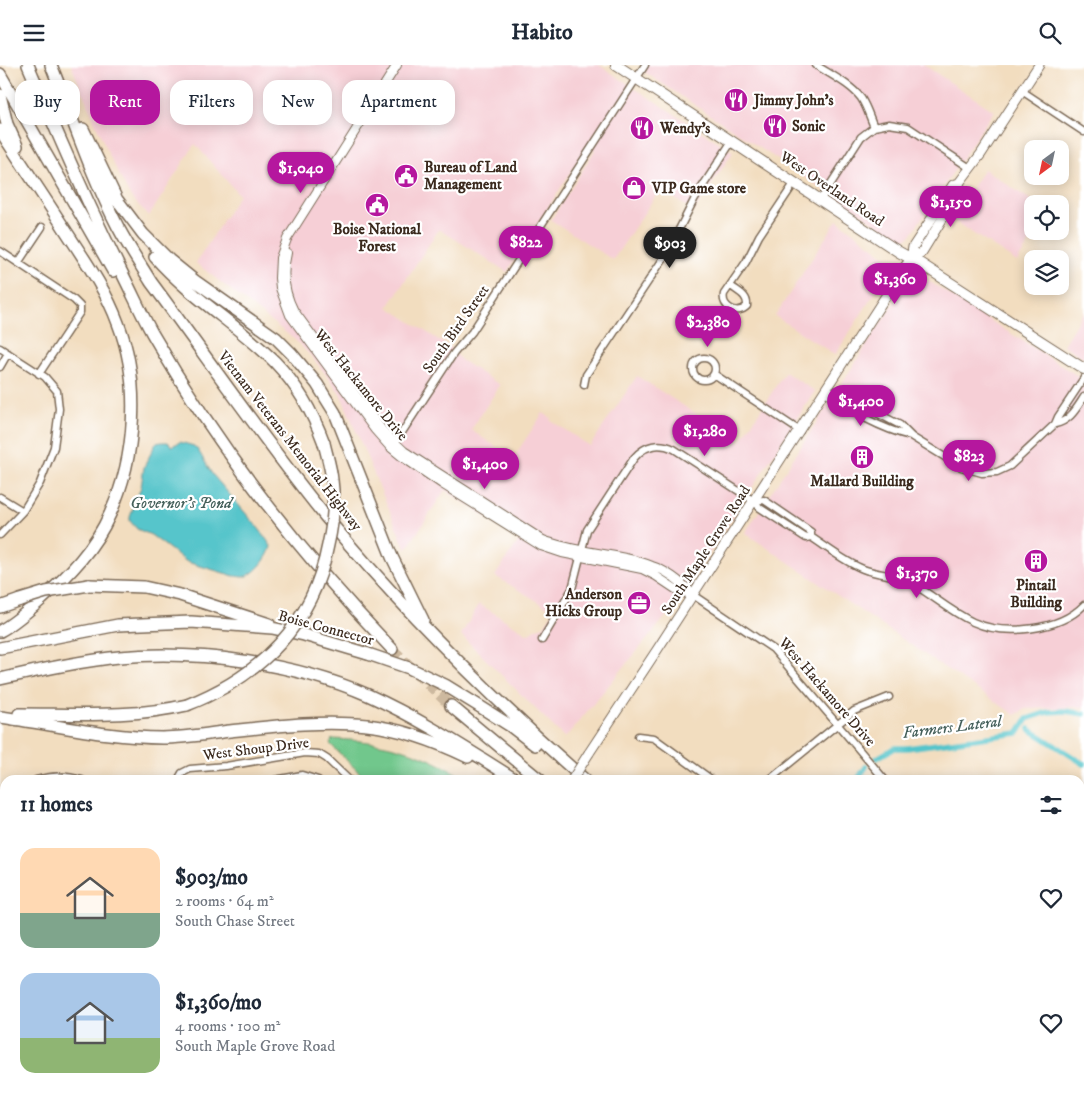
<!DOCTYPE html>
<meta charset="utf-8">
<style>
:root{--surface:#fff;--page:#f2f2f3;--text:#1f2937;--muted:#747a83;--accent:#b5179e}
body{margin:0;font-family:"IM FELL DW Pica",serif;background:var(--page);color:var(--text);height:100vh;display:flex;flex-direction:column;font-size:19px;white-space:nowrap}
*{box-sizing:border-box;margin:0}
p{font-size:16px;color:var(--muted)}
.icon{flex:none;width:28px;height:28px;fill:none;stroke:currentColor;stroke-width:2;stroke-linecap:round;stroke-linejoin:round}
.map{position:relative;flex:1;overflow:hidden}
.sheet{position:absolute;left:0px;top:710px;width:1085px;height:320px;display:flex;flex-direction:column;background:var(--surface);border-radius:15px 15px 0 0;box-shadow:0 2px 12px #0003}
.sheet>*{flex:none}
.guide{position:absolute;left:15px;top:15px;width:500px;height:45px;display:flex;gap:10px}
.needle{width:32px;rotate:213deg}
.buttons{position:absolute;left:1024px;top:75px;display:grid;gap:10px}
.buttons a{display:grid;place-items:center;width:45px;height:45px;border-radius:10px;background:var(--surface);box-shadow:0 2px 12px #0003;font-size:25px}
.price{position:absolute;translate:-50% -42px;padding:0 11px;border-radius:18px;background:var(--accent);color:#fff;font-size:16px;line-height:32px;filter:drop-shadow(0 1px 2px #0008)}
.price::after{content:'';position:absolute;left:50%;top:30px;width:15px;height:11px;margin-left:-8px;background:inherit;clip-path:polygon(0 0,100% 0,50% 100%)}
.price.active{background:#222;color:#fff}
ul{padding:0;list-style:none}
li{display:flex;align-items:center;gap:15px;height:125px;padding:0 20px}
li span{display:grid;place-items:center;flex:none;width:140px;height:100px;border-radius:15px;color:#555}
li>.icon{margin-inline-start:auto}
span .icon{width:60px;height:60px;fill:#fffc;stroke-width:1}
li b{font-size:21px}
h2{display:flex;justify-content:space-between;align-items:center;height:60px;padding:0 20px;font-size:21px}
.tag{padding:0 18px;border-radius:15px;background:var(--surface);box-shadow:0 2px 12px #0003;font-size:18px;line-height:45px}
.tag.active{background:var(--accent);color:#fff}
header{display:flex;justify-content:space-between;align-items:center;height:65px;padding:0 20px;background:var(--surface);font-size:22px;font-weight:800}
.map>svg:first-child{display:block}
</style>
<header><svg class="icon" aria-label="menu" viewBox="0 0 24 24"><path d="M4 6h16M4 12h16M4 18h16"/></svg>Habito<svg class="icon" aria-label="search" viewBox="0 0 24 24"><circle cx="10" cy="10" r="6"/><path d="M15 15l6 6"/></svg></header>
<div class="map">
<svg width="1084" height="1030" viewBox="0 0 1084 1030">
<rect width="100%" height="100%" fill="#fff"/>
<filter id="ink" filterUnits="userSpaceOnUse"><feTurbulence type="fractalNoise" baseFrequency=".02" numOctaves="2"/><feDisplacementMap in="SourceGraphic" scale="10" xChannelSelector="R" yChannelSelector="G"/><feConvolveMatrix kernelMatrix="1 2 1 2 8 2 1 2 1" color-interpolation-filters="sRGB"/></filter>
<filter id="wash" filterUnits="userSpaceOnUse"><feTurbulence type="fractalNoise" baseFrequency=".0096" numOctaves="4" result="noise"/><feDisplacementMap in="SourceGraphic" scale="20" xChannelSelector="R" yChannelSelector="G"/><feGaussianBlur stdDeviation="1.12" result="paint"/><feColorMatrix in="noise" values="0 0 0 0 0 0 0 0 0 0 0 0 0 0 0 0 0 1.4 0 .05"/><feComposite in="paint" operator="in"/></filter>
<g filter="url(#wash)">
<rect width="100%" height="100%" fill="#f2ddbf"/>
<path fill="#f6cfd6" d="M71,0H599L733,87L694,146L660,124L613,195L551,155L595,85L588,80L507,207L439,164L388,242L451,283L461,295L500,320L471,365L513,393L543,348L551,353L550,355L590,381L637,311L740,377L785,307L815,326L677,538L565,673L461,570L479,539L528,569L536,563L544,561L554,546L495,511L520,474L445,425L406,485L340,328L313,293L294,274L196,198L239,130L195,79L149,151L130,131L108,88Z
M643,0H924L994,46L910,171L902,176L640,4Z
M984,104L1037,139H1032V166H1037L1017,197L951,154Z
M837,155L889,194L892,201L835,290L775,251Z
M919,210L1084,315V642L1025,644L1015,650L745,468L910,213Z
M1084,246V293L1063,280Z"/>
<path fill="#71c78c" stroke="#567855" d="M332,674C386,676 422,686 467,715H367L330,679Z"/>
<path fill="#57c5cb" stroke="#497874" d="M162,377H168L172,381L180,377L194,381L198,385L212,409L260,465L271,481C269,492 255,510 243,512C241,512 235,511 234,511L187,497L151,470L137,464L130,456V452L141,422L144,402L156,378Z"/>
<g fill="none" stroke-linecap="round" stroke-linejoin="round">
<path stroke="#57c5cb" stroke-width="5.5" d="M1029,664L1084,699
M877,693L894,683H907L1018,668L1027,654L1048,647L1065,646L1084,649
M857,715L866,702
M764,1030L767,1025"/>
</g>
</g>
<g filter="url(#ink)">
<g fill="none" stroke-linecap="round" stroke-linejoin="round">
<path stroke="#cdb99f" stroke-width="11" stroke-dasharray="11 5.5" stroke-linecap="butt" d="M392,584L451,641"/>
<g stroke="#7b6956" stroke-width="9">
<path id="minor" d="M816,0C831,10 850,19 861,33C867,42 870,53 874,62L889,59L908,62L970,103
M1022,26L1084,67
M821,134L861,72L874,62
M0,186L74,235L80,241V247L39,309
M18,198L42,162
M731,221C738,227 748,230 747,241C737,251 721,242 724,229L746,197L759,171L795,117
M0,283L45,312L57,326L59,344L54,382L40,418L23,446L0,470
M693 304a11 11 0 1 1 22 0a11 11 0 1 1-22 0Z
M0,302L8,288
M714,309L800,366
M1084,313L1058,352L1055,359C1070,356 1076,344 1084,332
M584,320L586,310L667,188L695,133L732,76
M825,326H835L900,360L912,372L961,402L982,408L997,407L1010,401L1055,359
M825,326C842,344 887,366 911,371
M395,378L454,288L472,267L645,0
M0,432L23,446
M754,436L764,435L811,467V472
M693,530L773,584L885,715
M542,575L572,524L587,465L634,393C645,380 659,377 674,384L754,436L760,443L806,473L811,472C828,483 845,497 863,504C878,510 894,509 908,516C930,528 949,546 973,557C1004,571 1059,566 1084,540
M638,671L654,673L712,715
M36,715C52,710 66,710 82,715
M178,715L182,708L190,704L226,701L305,688L319,689L327,694L349,715
M275,715L302,710L318,715
M769,715L854,646L889,632
M0,750L5,743
M0,756L5,759
M1080,782L1084,785
M0,833L5,836
M0,903L5,905
M1080,950L1084,953
M118,1025L125,1030
M226,1025L232,1030
M299,1025L307,1030
M667,1025L674,1030
M78,1029L92,1025
M269,1030L273,1025
M714,1030L717,1025"/>
</g>
<g stroke="#7b6956" stroke-width="10">
<path id="tertiary" d="M397,0L287,174L280,193L279,213L280,223L290,250L375,365L390,382L401,391L442,419L541,481L562,488L642,504L656,511L677,525L693,530
M287,188C282,208 285,229 294,246L382,365L404,386L543,475C578,489 617,487 652,501C668,506 682,518 693,529"/>
</g>
<g stroke="#7b6956" stroke-width="11">
<path id="secondary" d="M911,194L913,182L938,144L953,120L959,118L981,89L1039,0
M589,688L657,585L904,203L911,194L922,187L960,125L959,118
M369,1030L372,1025"/>
</g>
<g stroke="#7b6956" stroke-width="12">
<path id="primary" d="M616,0L899,187L921,199L1084,304"/>
</g>
<g stroke="#7b6956" stroke-width="14">
<path id="motorway" d="M28,0C59,72 90,144 125,214C134,232 142,250 152,268C218,383 300,488 392,584
M51,0C73,54 91,110 118,162C128,181 140,199 151,217C209,295 264,376 325,451C404,546 492,633 585,715
M0,9L113,206
M0,30L7,59L17,81
M83,64L118,137
M0,65C21,98 43,130 64,163C84,194 105,223 118,258C141,317 136,392 110,449C95,483 69,510 42,534C29,545 15,558 0,566
M115,132L143,169L169,195L195,216L276,273L292,289L317,319L335,348L392,492L423,555
M155,192C190,232 238,260 275,297C298,321 313,348 324,378
M89,520L144,522L180,530L269,559
M0,542L20,535
M0,583L118,560L191,557L272,563L304,570L368,589
M0,614C39,605 79,596 119,592C200,585 294,598 368,630C421,654 468,685 516,715
M451,641L540,715
M479,641L509,660L535,680
M19,649C76,649 132,653 187,640
M0,652C52,659 110,673 162,673C185,673 207,669 230,666C275,661 322,655 367,660C402,664 437,677 468,692
M996,1025L1003,1030
M1039,1025L1047,1030"/>
</g>
<use href="#minor" stroke="#fff" stroke-width="6"/>
<use href="#tertiary" stroke="#fff" stroke-width="8"/>
<use href="#secondary" stroke="#fff" stroke-width="9"/>
<use href="#primary" stroke="#fff" stroke-width="10"/>
<use href="#motorway" stroke="#fff" stroke-width="11"/>
<g stroke="#7b6956" stroke-width="11" stroke-linecap="butt">
<path id="secondary-bridge" d="M572,715L589,688"/>
</g>
<g stroke="#7b6956" stroke-width="14" stroke-linecap="butt">
<path id="motorway-bridge" d="M20,535L46,527L89,520
M368,589L409,603L445,620L479,641
M187,640C261,611 313,559 328,480C333,459 335,437 332,415C331,403 327,391 324,378"/>
</g>
<use href="#secondary-bridge" stroke="#fff" stroke-width="9"/>
<use href="#motorway-bridge" stroke="#fff" stroke-width="11"/>
</g>
</g>
<defs>
<g id="restaurant-disc" transform="scale(1.25)"><circle r="9.5" fill="#b5179e" stroke="#fff"/><path d="M-5-6h1v4h1v-4h1v4h1v-4h1v5L-1.5 .5V6h-2V.5L-5-1ZM5-6V6H3V1.5H1.5Q1.5-4 5-6Z" fill="#fff"/></g>
<g id="civic-disc" transform="scale(1.25)"><circle r="9.5" fill="#b5179e" stroke="#fff"/><path d="M-.6-6.5H3V-4.5H.6V-3L4-1V1h2V6H-6V1h2V-1L-.6-3ZM-1.2 2.5V6h2.4V2.5Z" fill="#fff"/></g>
<g id="shop-disc" transform="scale(1.25)"><circle r="9.5" fill="#b5179e" stroke="#fff"/><path d="M-5-2.5h2.3a2.7 3.5 0 0 1 5.4 0H5L5.5 6h-11ZM-1.5-2.5h3a1.5 2.3 0 0 0-3 0Z" fill="#fff"/></g>
<g id="building-disc" transform="scale(1.25)"><circle r="9.5" fill="#b5179e" stroke="#fff"/><path d="M-4-6H4V6H1V3H-1V6H-4ZM-2.5-4.3h1.7v1.8h-1.7ZM.8-4.3h1.7v1.8H.8ZM-2.5-1h1.7V.8h-1.7ZM.8-1h1.7V.8H.8Z" fill="#fff"/></g>
<g id="office-disc" transform="scale(1.25)"><circle r="9.5" fill="#b5179e" stroke="#fff"/><path d="M-6-3h4V-5.5h4V-3h4V5H-6ZM-1-4.5V-3h2v-1.5ZM-6 0V1H6V0Z" fill="#fff"/></g>
</defs>
<g fill-rule="evenodd">
<use href="#restaurant-disc" x="736" y="35"/>
<use href="#restaurant-disc" x="775" y="61"/>
<use href="#restaurant-disc" x="642" y="63"/>
<use href="#civic-disc" x="406" y="111"/>
<use href="#shop-disc" x="634" y="123"/>
<use href="#civic-disc" x="377" y="140"/>
<use href="#building-disc" x="862" y="392"/>
<use href="#building-disc" x="1036" y="496"/>
<use href="#office-disc" x="639" y="538"/>
</g>
<g text-anchor="middle" dominant-baseline="central" stroke-width="4.5" stroke-linejoin="round" paint-order="stroke">
<g font-size="15" font-weight="bold" fill="#3b2a1e" stroke="#fff" text-anchor="start">
<text x="754" y="35">Jimmy John's</text>
<text x="792" y="61">Sonic</text>
<text x="660" y="63">Wendy's</text>
<text x="424" y="102">Bureau of Land<tspan x="424" dy="17">Management</tspan></text>
<text x="652" y="123">VIP Game store</text>
<text x="377" y="164" text-anchor="middle">Boise National<tspan x="377" dy="17">Forest</tspan></text>
<text x="862" y="416" text-anchor="middle">Mallard Building</text>
<text x="1036" y="520" text-anchor="middle">Pintail<tspan x="1036" dy="17">Building</tspan></text>
<text x="622" y="529" text-anchor="end">Anderson<tspan x="622" dy="17">Hicks Group</tspan></text>
</g>
<g font-size="15" fill="#3b2a1e" stroke="#fff">
<text transform="translate(832 124) rotate(34)">West Overland Road</text>
<text transform="translate(456 264) rotate(-55)">South Bird Street</text>
<text transform="translate(361 320) rotate(51)">West Hackamore Drive</text>
<text transform="translate(290 376) rotate(52)">Vietnam Veterans Memorial Highway</text>
<text transform="translate(706 485) rotate(-57)">South Maple Grove Road</text>
<text transform="translate(326 563) rotate(15)">Boise Connector</text>
<text transform="translate(827 627) rotate(49)">West Hackamore Drive</text>
<text transform="translate(256 684) rotate(-7)">West Shoup Drive</text>
</g>
<g font-size="16" font-style="italic" fill="#45605b" stroke="#fff">
<text x="181" y="438">Governor's Pond</text>
<text transform="translate(952 662) rotate(-7)">Farmers Lateral</text>
</g>
</g>
</svg>
<div class="buttons">
<a><svg class="needle" viewBox="-14 -14 28 28"><path d="M0-13l5 13h-10z" fill="#e53935"/><path d="M0 13l5-13h-10z" fill="#747a83"/></svg></a>
<a><svg class="icon" aria-label="locate" viewBox="0 0 24 24"><circle cx="12" cy="12" r="6"/><path d="M12 2v4M12 18v4M2 12h4M18 12h4"/></svg></a>
<a><svg class="icon" aria-label="layers" viewBox="0 0 24 24"><path d="M12 4l9 5-9 5-9-5zM3 14l9 5 9-5"/></svg></a>
</div>
<b class="price" style="left:301px;top:129px">$1,040</b>
<b class="price" style="left:951px;top:163px">$1,150</b>
<b class="price" style="left:526px;top:203px">$822</b>
<b class="price active" style="left:670px;top:204px">$903</b>
<b class="price" style="left:895px;top:240px">$1,360</b>
<b class="price" style="left:708px;top:283px">$2,380</b>
<b class="price" style="left:861px;top:362px">$1,400</b>
<b class="price" style="left:705px;top:392px">$1,280</b>
<b class="price" style="left:969px;top:417px">$823</b>
<b class="price" style="left:485px;top:425px">$1,400</b>
<b class="price" style="left:917px;top:534px">$1,370</b>
<div class="guide">
<a class="tag">Buy</a>
<a class="tag active">Rent</a>
<a class="tag">Filters</a>
<a class="tag">New</a>
<a class="tag">Apartment</a>
</div>
<section class="sheet">
<h2>11 homes<svg class="icon" aria-label="filters" viewBox="0 0 24 24"><path d="M4 7h16M4 17h16"/><circle cx="9" cy="7" r="2"/><circle cx="15" cy="17" r="2"/></svg></h2>
<ul>
<li><span style="background:linear-gradient(#ffd9b3 65%,#7fa58c 0)"><svg class="icon" aria-label="home" viewBox="0 0 24 24"><path d="M3 11l9-7 9 7M6 9v11h12V9"/></svg></span><div><b>$903/mo</b><p>2 rooms · 64 m²</p><p>South Chase Street</p></div><svg class="icon" aria-label="heart" viewBox="0 0 24 24"><path d="M12 20l-8-8c-3-5 5-10 8-4 3-6 11-1 8 4z"/></svg></li>
<li><span style="background:linear-gradient(#a9c7e8 65%,#8fb573 0)"><svg class="icon" aria-label="home" viewBox="0 0 24 24"><path d="M3 11l9-7 9 7M6 9v11h12V9"/></svg></span><div><b>$1,360/mo</b><p>4 rooms · 100 m²</p><p>South Maple Grove Road</p></div><svg class="icon" aria-label="heart" viewBox="0 0 24 24"><path d="M12 20l-8-8c-3-5 5-10 8-4 3-6 11-1 8 4z"/></svg></li>
</ul>
</section>
</div>
